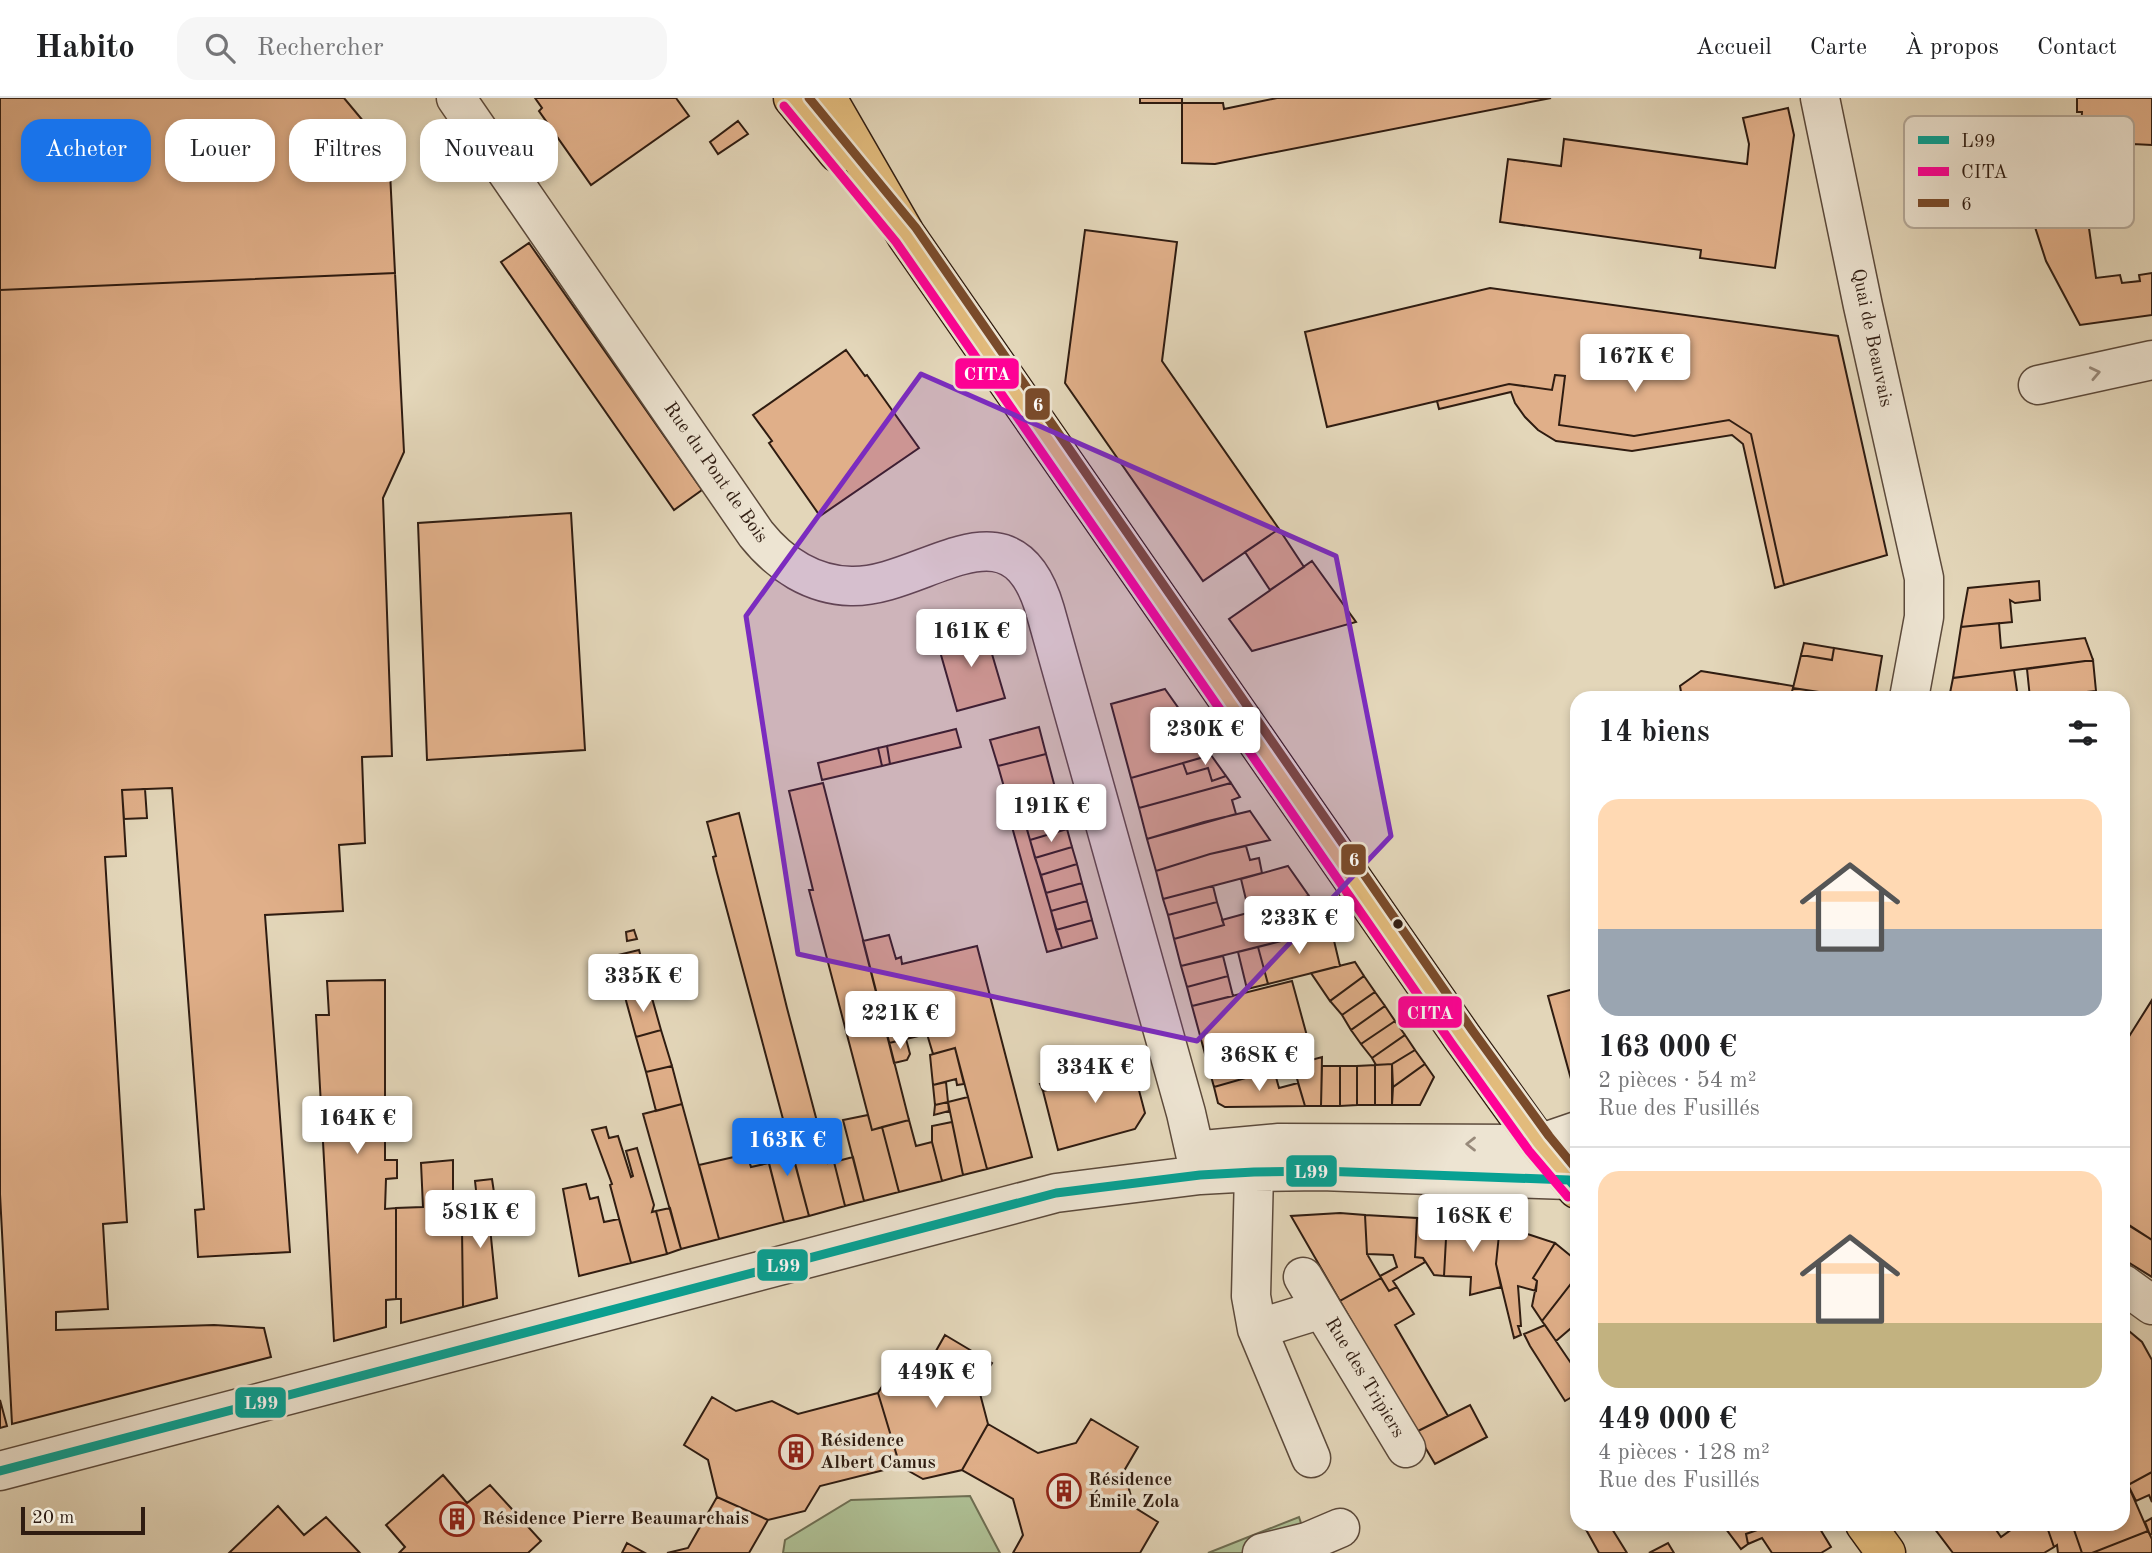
<!DOCTYPE html>
<html lang="fr">
<meta charset="utf-8">
<style>
:root{--surface:#fff;--page:#f6f6f6;--text:#202124;--muted:#757577;--line:#e0e0e0;--accent:#1a73e8}
body{margin:0;font-family:"Old Standard TT",serif;background:var(--page);color:var(--text);height:100vh;display:flex;flex-direction:column;font-size:26px;white-space:nowrap}
*{box-sizing:border-box;margin:0}
p{font-size:23px;color:var(--muted)}
.icon{flex:none;width:38px;height:38px;fill:none;stroke:currentColor;stroke-width:2;stroke-linecap:round;stroke-linejoin:round}
.map{position:relative;flex:1;overflow:hidden}
.details{position:absolute;left:1570px;top:593px;width:560px;height:840px;display:flex;flex-direction:column;background:var(--surface);border-radius:21px;box-shadow:0 4px 10px #0003}
.details>*{flex:none}
.banner{position:absolute;left:21px;top:21px;width:665px;height:63px;display:flex;gap:14px}
.scale{position:absolute;left:21px;bottom:18px;width:124px;box-sizing:border-box;padding-left:7px;border:4px solid #2f1c11;border-top:0;font-size:19px;line-height:24px;white-space:nowrap;color:#2f1c11;-webkit-text-stroke:5px #ede4d2;paint-order:stroke}
.price{position:absolute;translate:-50% -60px;padding:0 16px;border-radius:7px;background:#fff;color:#222;font-size:23px;line-height:46px;filter:drop-shadow(0 2px 4px #0008)}
.price::after{content:'';position:absolute;left:50%;top:42px;width:21px;height:16px;margin-left:-10px;background:inherit;clip-path:polygon(0 0,100% 0,50% 100%)}
.price.selected{background:var(--accent);color:#fff}
ul{padding:0;list-style:none}
li{display:grid;align-content:center;gap:14px;height:371px;padding:0 28px}
li+li{border-top:2px solid var(--line)}
li span{display:grid;place-items:center;height:217px;border-radius:21px;color:#555}
li>.icon{margin-inline-start:auto}
span .icon{width:126px;height:126px;fill:#fffc;stroke-width:1}
li b{font-size:30px}
h2{display:flex;justify-content:space-between;align-items:center;height:84px;padding:0 28px;font-size:30px}
.pill{padding:0 24px;border-radius:21px;background:var(--surface);box-shadow:0 4px 10px #0003;font-size:24px;line-height:63px}
.pill.selected{background:var(--accent);color:#fff}
header{display:flex;align-items:center;gap:42px;box-sizing:border-box;height:98px;padding:0 35px;background:var(--surface);border-bottom:2px solid var(--line)}
header strong{font-size:33px}
nav{display:flex;gap:38px;margin-inline-start:auto;font-size:24px}
.search{width:490px;height:63px;background:var(--page);display:flex;align-items:center;gap:18px;box-sizing:border-box;padding:0 24px;border-radius:21px;color:var(--muted);font-size:26px}
.map>svg:first-child{display:block}
</style>
<header>
<strong>Habito</strong>
<div class="search"><svg class="icon" aria-label="search" viewBox="0 0 24 24"><circle cx="10" cy="10" r="6"/><path d="M15 15l6 6"/></svg>Rechercher</div>
<nav><a>Accueil</a><a>Carte</a><a>À propos</a><a>Contact</a></nav>
</header>
<div class="map">
<svg width="2152" height="1455" viewBox="0 0 2152 1455">
<rect width="100%" height="100%" fill="#e3d6b9"/>
<filter id="stains"><feTurbulence type="fractalNoise" baseFrequency=".00286" numOctaves="4"/><feColorMatrix values="0 0 0 0 .2 0 0 0 0 .09 0 0 0 0 .02 0 0 0 .5 -.17"/></filter>
<radialGradient id="worn" r=".72"><stop offset=".6" stop-color="#630" stop-opacity="0"/><stop offset="1" stop-color="#630" stop-opacity=".3"/></radialGradient>
<path fill="#aebf94" stroke="#6e6e52" stroke-width="2" d="M970,1398L1000,1455H783L785,1442L851,1402Z
M1299,1419L1311,1455H1208Z"/>
<path fill="#e0af89" stroke="#2f1c11" stroke-width="2" d="M0,0H344L389,54L395,175L0,192Z
M535,0H676L689,18L591,87L539,13L542,10Z
M1140,0H1182V5H1140Z
M1277,0H1551L1215,66L1182,65V5H1223L1224,11Z
M2077,0H2152V47L2133,46V50L2080,48L2082,14H2077Z
M1788,10L1794,37L1775,170L1700,160L1701,152L1500,124L1508,61L1561,68L1564,41L1747,66L1749,46L1743,20Z
M738,23L748,36L718,56L710,44Z
M2088,123L2096,180L2120,177L2122,185L2140,183L2139,177L2152,175V217L2080,227L2046,163L2035,129Z
M1085,132L1177,144L1162,263L1279,431L1203,483L1065,285Z
M529,145L702,392L674,412L501,164Z
M395,175L404,354L383,400L392,658L362,659L365,745L339,747L343,813L265,817L290,1154L198,1159L195,1112L204,1111L172,690L122,692L126,758L105,759L127,1124L103,1126L108,1211L56,1214V1232L214,1227L264,1230L271,1259L12,1326L0,1096V192Z
M1490,190L1838,238L1887,457L1784,487L1751,336L1729,322L1634,338L1559,327L1565,278L1555,277L1552,292L1509,286L1327,329L1305,234Z
M846,252L865,278L867,277L919,350L820,418L769,345L772,343L753,317Z
M1555,277L1565,278L1559,327L1634,338L1729,322L1751,336L1784,487L1775,490L1743,346L1732,337L1632,353L1556,343L1538,332L1525,319L1515,305L1511,294L1439,311L1437,303L1509,286L1552,292Z
M571,415L585,652L427,662L418,425Z
M1279,431L1304,469L1270,492L1245,454Z
M1312,463L1356,524L1252,553L1229,521Z
M2039,483L2040,502L2015,505L2010,502L2012,524L1961,529L1968,490Z
M1999,525L2001,550L2085,540L2093,562L1953,580L1961,529Z
M984,529L1005,600L957,613L937,543Z
M1804,545L1834,550L1832,562L1801,557Z
M1834,550L1882,558L1875,600H1858L1793,590L1801,557L1832,562Z
M2093,562L2096,593L2030,600L2027,571Z
M2014,572L2018,600H1949L1953,580Z
M1701,573L1793,588V590L1790,600H1682L1680,588Z
M1793,590L1858,600H1790Z
M1165,591L1184,618L1161,624L1168,647L1186,643L1188,652L1205,648L1211,657L1131,680L1111,606Z
M1184,618L1205,648L1188,652L1186,643L1168,647L1161,624Z
M1039,629L1046,656L998,668L990,642Z
M956,631L961,649L890,666L887,648Z
M887,648L890,666L882,668L878,650Z
M878,650L882,668L822,682L818,665Z
M1046,656L1057,697L1010,710L998,668Z
M1211,657L1226,678L1212,683L1208,670L1187,676L1183,665Z
M1183,665L1187,676L1208,670L1212,683L1226,678L1231,685L1139,710L1131,680Z
M823,685L909,1022L872,1032L809,792H813L789,693Z
M1231,685L1240,699L1232,702L1236,716L1147,741L1139,710Z
M145,691L147,720L124,721L122,692Z
M1057,697L1062,713L1025,724L1020,708Z
M1020,708L1062,850L1047,854L1007,711Z
M1062,713L1067,731L1030,742L1025,724Z
M1250,713L1270,742L1210,756L1156,773L1147,741L1204,724Z
M739,715L787,910L828,1065L834,1064L845,1108L809,1118L717,775L713,759L716,758L707,724Z
M1067,731L1072,749L1035,760L1030,742Z
M1246,748L1250,762L1259,760L1262,775L1163,801L1156,773L1210,756Z
M1072,749L1077,766L1041,777L1035,760Z
M1077,766L1082,785L1046,795L1041,777Z
M1288,768L1309,798L1249,814L1241,781Z
M1082,785L1087,803L1051,813L1046,795Z
M1213,788L1217,804L1168,817L1163,801Z
M1309,798L1331,830L1293,840L1284,805Z
M1087,803L1092,822L1056,832L1051,813Z
M1217,804L1224,827L1174,841L1168,817Z
M1284,805L1293,840L1181,868L1174,841L1224,827L1222,822Z
M1092,822L1097,840L1062,850L1056,832Z
M1331,830L1340,868L1268,886L1258,849Z
M634,832L637,841L627,843L626,834Z
M889,837L896,861L901,859L902,866L977,848L1032,1059L987,1071L955,950L933,956L927,936L889,945L863,843Z
M1258,849L1268,886L1247,891L1238,854Z
M639,852L650,893L625,899L614,858Z
M1223,858L1228,878L1187,889L1181,868Z
M1355,864L1364,878L1330,903L1311,875Z
M1228,878L1233,898L1192,908L1187,889Z
M1364,878L1375,894L1342,917L1330,903Z
M385,882V1062H397V1080L386,1081L385,1111L396,1110V1201L386,1202V1229L334,1243L316,917H329L327,883Z
M1292,883L1307,938L1208,967L1192,908Z
M1577,890V998L1576,999L1548,898Z
M650,893L661,932L636,939L625,899Z
M1375,894L1385,908L1351,932L1342,917Z
M2152,902V1142L2123,1123V948Z
M1385,908L1395,923L1361,946L1351,932Z
M1395,923L1405,937L1372,960L1361,946Z
M661,932L672,968L646,974L636,939Z
M1405,937L1415,952L1392,966L1376,967L1372,960Z
M1307,938L1312,954L1309,955L1310,962L1304,964L1297,941Z
M906,941L910,956L907,962L894,965L889,945Z
M1278,947L1284,969L1214,989L1208,967Z
M955,950L964,986L957,987L956,981L933,987L930,957Z
M1415,952L1425,966L1393,989L1392,966Z
M1322,959L1321,1008H1305L1293,967Z
M1131,962L1145,1015L1135,1031L1058,1052L1043,993L1065,988L1063,980Z
M1392,966V1007H1375V967Z
M1425,966L1434,979L1420,1007H1392L1393,989Z
M1375,967V1007H1357V968Z
M672,968L682,1006L656,1013L646,974Z
M1322,968H1340V1008H1321Z
M1340,968H1357V1007L1340,1008Z
M1274,972L1279,990L1298,985L1305,1008L1225,1009L1218,1005L1214,989Z
M1063,980L1065,988L1043,993L1040,986Z
M946,984L948,1004L935,1007L933,987Z
M968,999L987,1071L963,1077L948,1004Z
M948,1004L949,1013L934,1017L935,1007Z
M682,1006L719,1141L681,1151L643,1016Z
M868,1017L872,1032L882,1029L899,1094L864,1103L843,1022Z
M909,1022L916,1048L932,1044L942,1083L899,1094L882,1029Z
M952,1024L963,1077L942,1083L932,1044V1028Z
M785,1027L809,1118L784,1124L767,1058L776,1056L771,1031Z
M606,1029L609,1040L618,1038L631,1079L633,1078L626,1053L637,1050L654,1107L652,1114L656,1113L667,1156L631,1165L610,1087L612,1086L592,1032Z
M747,1056L751,1069L769,1065L784,1124L719,1141L699,1067Z
M853,1059L864,1103L845,1108L834,1064Z
M453,1062V1132L462,1131L463,1209L401,1225V1201H396V1110L423,1109L421,1065Z
M492,1081L499,1128L490,1129L497,1200L463,1209L462,1131L480,1129L475,1083Z
M586,1086L590,1101L598,1099L604,1124L619,1121L631,1165L579,1178L563,1091Z
M670,1110L681,1151L667,1156L656,1113Z
M1340,1115L1365,1117L1367,1156L1381,1180L1340,1203L1291,1118Z
M1365,1117L1417,1120L1415,1159L1423,1160L1425,1164L1393,1183L1397,1189L1389,1193L1380,1178L1397,1169L1393,1157L1367,1156Z
M1417,1120L1447,1122L1444,1178L1434,1177L1423,1160L1415,1159Z
M1447,1122L1500,1127L1496,1166L1501,1189L1470,1197L1471,1179L1444,1178Z
M2123,1124L2152,1142V1179L2123,1161Z
M1500,1127L1555,1145L1533,1180L1537,1183L1536,1193L1518,1188L1521,1228H1518L1521,1237L1514,1240L1496,1166Z
M1555,1145L1577,1163V1178L1542,1223L1532,1208L1537,1183L1533,1180Z
M1577,1178V1225L1556,1243L1542,1223Z
M1381,1180L1389,1193L1397,1189L1414,1216L1395,1227L1448,1318L1416,1334L1340,1203Z
M1545,1227L1577,1274V1296L1565,1303L1530,1248L1524,1236Z
M2123,1228L2142,1244L2152,1262V1374L2128,1387L2148,1433L2092,1455H2082L2072,1426H2123Z
M945,1237L992,1265L978,1288L988,1326L962,1372L923,1381L900,1368L878,1295L893,1271L932,1260Z
M878,1295L900,1368L820,1388L805,1413L768,1422L717,1399L708,1362L684,1347L712,1299L736,1313L772,1303L798,1316Z
M0,1302L7,1328L0,1330Z
M1470,1307L1487,1339L1435,1366L1416,1334Z
M1091,1321L1138,1349L1124,1373L1134,1409L1158,1424L1140,1455H1013L1023,1437L1013,1401L962,1372L988,1326L1038,1355L1076,1345Z
M2152,1374V1404L2149,1397L2136,1403L2128,1387Z
M443,1377L467,1405L490,1387L541,1443L528,1455H399L405,1449L386,1427Z
M717,1399L768,1422L749,1455H667L688,1450Z
M278,1408L304,1437L326,1419L360,1455H229Z
M2152,1420V1436L2150,1437L2145,1424Z
M1587,1426H1609L1627,1455H1599L1584,1428Z
M1724,1426H1774L1746,1436L1748,1446L1741,1451L1723,1427Z
M1774,1426H1817L1831,1449L1821,1455H1772L1762,1440L1748,1446L1746,1436Z
M1931,1426H1992L2001,1439L2019,1426H2046L2054,1449L2044,1455H1953Z
M2046,1426H2072L2082,1455H2058L2057,1447L2054,1449Z
M2148,1433L2152,1441V1455H2092Z
M627,1445L645,1455H622Z
M1668,1445L1674,1455H1649Z"/>
<g fill="none" stroke-linecap="round" stroke-linejoin="round">
<g stroke="#5c4a3b" stroke-width="41">
<path id="minor" d="M456,0L756,436C780,466 812,487 851,488C924,490 1011,395 1045,512L1186,1015L1200,1077
M1820,0L1863,208L1924,480V519L1909,600
M2038,287L2152,262
M1203,1052L1279,1045L1539,1046L1577,1033
M1254,1074L1251,1198L1257,1231L1311,1360
M1303,1179L1322,1211
M2123,1186L2152,1207
M1257,1231L1322,1211L1406,1350
M0,1373L1056,1095L1200,1077L1254,1074L1321,1073L1569,1082L1577,1080
M1262,1455L1307,1444L1340,1430"/>
</g>
<g stroke="#2f1c11" stroke-width="41">
<path id="major" d="M793,0L838,55
M827,0L906,137L1462,939L1539,1046L1577,1091
M1865,1426L1886,1455"/>
</g>
<use href="#minor" stroke="#ede4d2" stroke-width="38"/>
<use href="#major" stroke="#e2bb7c" stroke-width="38"/>
<g stroke="#ede4d2" stroke-width="14">
<path id="bus-1" d="M0,1373L1056,1095L1200,1077L1254,1074L1321,1073L1569,1082L1577,1091"/>
</g>
<g stroke="#ede4d2" stroke-width="14">
<path id="bus-2" d="M784,8L896,144L1452,946L1529,1053L1568,1099"/>
</g>
<g stroke="#ede4d2" stroke-width="14">
<path id="bus-3" d="M809,0L916,130L1472,932L1549,1038L1577,1072"/>
</g>
<use href="#bus-1" stroke="#07a193" stroke-width="9"/>
<use href="#bus-2" stroke="#ff0096" stroke-width="9"/>
<use href="#bus-3" stroke="#7a4b2a" stroke-width="9"/>
</g>
<defs><path id="oneway-chevron" d="M-2-3.5L2.5 0L-2 3.5" fill="none" stroke-width="1.6" stroke-linecap="round" stroke-linejoin="round" transform="scale(1.75)"/></defs>
<g stroke="#988a7b">
<use href="#oneway-chevron" transform="translate(2095 275) rotate(-12)"/>
<use href="#oneway-chevron" transform="translate(1471 1046) rotate(180)"/>
</g>
<path fill="#7b2cbf" fill-opacity="0.2" stroke="#7b2cbf" stroke-width="5" stroke-linejoin="round" d="M921,276L1336,458L1391,738L1197,943L798,856L746,518Z"/>
<defs>
<g id="building-ring" transform="scale(1.75)"><circle r="9.5" fill="#ede4d2" stroke="#8f2418" stroke-width="1.5"/><path d="M-4-6H4V6H1V3H-1V6H-4ZM-2.5-4.3h1.7v1.8h-1.7ZM.8-4.3h1.7v1.8H.8ZM-2.5-1h1.7V.8h-1.7ZM.8-1h1.7V.8H.8Z" fill="#8f2418"/></g>
</defs>
<g fill-rule="evenodd">
<use href="#building-ring" x="796" y="1354"/>
<use href="#building-ring" x="1064" y="1393"/>
<use href="#building-ring" x="457" y="1421"/>
</g>
<circle fill="#2f1c11" stroke="#ede4d2" stroke-width="2.5" cx="1398" cy="826" r="6"/>
<g text-anchor="middle" dominant-baseline="central" stroke-width="7" stroke-linejoin="round" paint-order="stroke">
<g font-size="19" fill="#2f1c11" stroke="#ede4d2">
<text transform="translate(1871 240) rotate(78)">Quai de Beauvais</text>
<text transform="translate(715 375) rotate(55)">Rue du Pont de Bois</text>
<text transform="translate(1364 1280) rotate(59)">Rue des Tripiers</text>
</g>
<g font-size="19" font-weight="bold" fill="#2f1c11" stroke="#ede4d2" text-anchor="start">
<text x="820" y="1343">Résidence<tspan x="820" dy="22">Albert Camus</tspan></text>
<text x="1088" y="1382">Résidence<tspan x="1088" dy="22">Émile Zola</tspan></text>
<text x="482" y="1421">Résidence Pierre Beaumarchais</text>
</g>
</g>
<rect x="1904" y="18" width="230" height="112" rx="10" fill="#ede4d2" stroke="#b4a898" stroke-width="2"/>
<rect x="1918" y="38" width="31" height="8" fill="#07a193"/>
<rect x="1918" y="69" width="31" height="9" fill="#ff0096"/>
<rect x="1918" y="101" width="31" height="8" fill="#7a4b2a"/>
<g font-size="19" fill="#2f1c11">
<text x="1961" y="49">L99</text>
<text x="1961" y="80">CITA</text>
<text x="1961" y="112">6</text>
</g>
<g stroke="#ede4d2" stroke-width="2.5">
<rect x="954" y="259" width="66" height="33" rx="7" fill="#ff0096"/>
<rect x="1024" y="289" width="27" height="34" rx="7" fill="#7a4b2a"/>
<rect x="1340" y="745" width="27" height="33" rx="7" fill="#7a4b2a"/>
<rect x="1397" y="897" width="66" height="34" rx="7" fill="#ff0096"/>
<rect x="1285" y="1056" width="53" height="34" rx="7" fill="#07a193"/>
<rect x="756" y="1150" width="53" height="34" rx="7" fill="#07a193"/>
<rect x="234" y="1288" width="53" height="33" rx="7" fill="#07a193"/>
</g>
<g font-size="19" text-anchor="middle" font-weight="bold" fill="#fff">
<text x="987" y="282">CITA</text>
<text x="1038" y="313">6</text>
<text x="1354" y="768">6</text>
<text x="1430" y="921">CITA</text>
<text x="1311" y="1080">L99</text>
<text x="783" y="1174">L99</text>
<text x="261" y="1311">L99</text>
</g>
<rect width="100%" height="100%" filter="url(#stains)"/>
<rect width="100%" height="100%" fill="url(#worn)"/>
</svg>
<div class="scale">20 m</div>
<b class="price" style="left:1635px;top:296px">167K €</b>
<b class="price" style="left:971px;top:571px">161K €</b>
<b class="price" style="left:1205px;top:669px">230K €</b>
<b class="price" style="left:1051px;top:746px">191K €</b>
<b class="price" style="left:1299px;top:858px">233K €</b>
<b class="price" style="left:643px;top:916px">335K €</b>
<b class="price" style="left:900px;top:953px">221K €</b>
<b class="price" style="left:1259px;top:995px">368K €</b>
<b class="price" style="left:1095px;top:1007px">334K €</b>
<b class="price" style="left:357px;top:1058px">164K €</b>
<b class="price selected" style="left:787px;top:1080px">163K €</b>
<b class="price" style="left:480px;top:1152px">581K €</b>
<b class="price" style="left:1473px;top:1156px">168K €</b>
<b class="price" style="left:936px;top:1312px">449K €</b>
<div class="banner">
<a class="pill selected">Acheter</a>
<a class="pill">Louer</a>
<a class="pill">Filtres</a>
<a class="pill">Nouveau</a>
</div>
<section class="details">
<h2>14 biens<svg class="icon" aria-label="filters" viewBox="0 0 24 24"><path d="M4 7h16M4 17h16"/><circle cx="9" cy="7" r="2"/><circle cx="15" cy="17" r="2"/></svg></h2>
<ul>
<li><span style="background:linear-gradient(#ffd9b3 60%,#9aa5b1 0)"><svg class="icon" aria-label="home" viewBox="0 0 24 24"><path d="M3 11l9-7 9 7M6 9v11h12V9"/></svg></span><div><b>163 000 €</b><p>2 pièces · 54 m²</p><p>Rue des Fusillés</p></div></li>
<li><span style="background:linear-gradient(#ffd9b3 70%,#c2b280 0)"><svg class="icon" aria-label="home" viewBox="0 0 24 24"><path d="M3 11l9-7 9 7M6 9v11h12V9"/></svg></span><div><b>449 000 €</b><p>4 pièces · 128 m²</p><p>Rue des Fusillés</p></div></li>
</ul>
</section>
</div>
